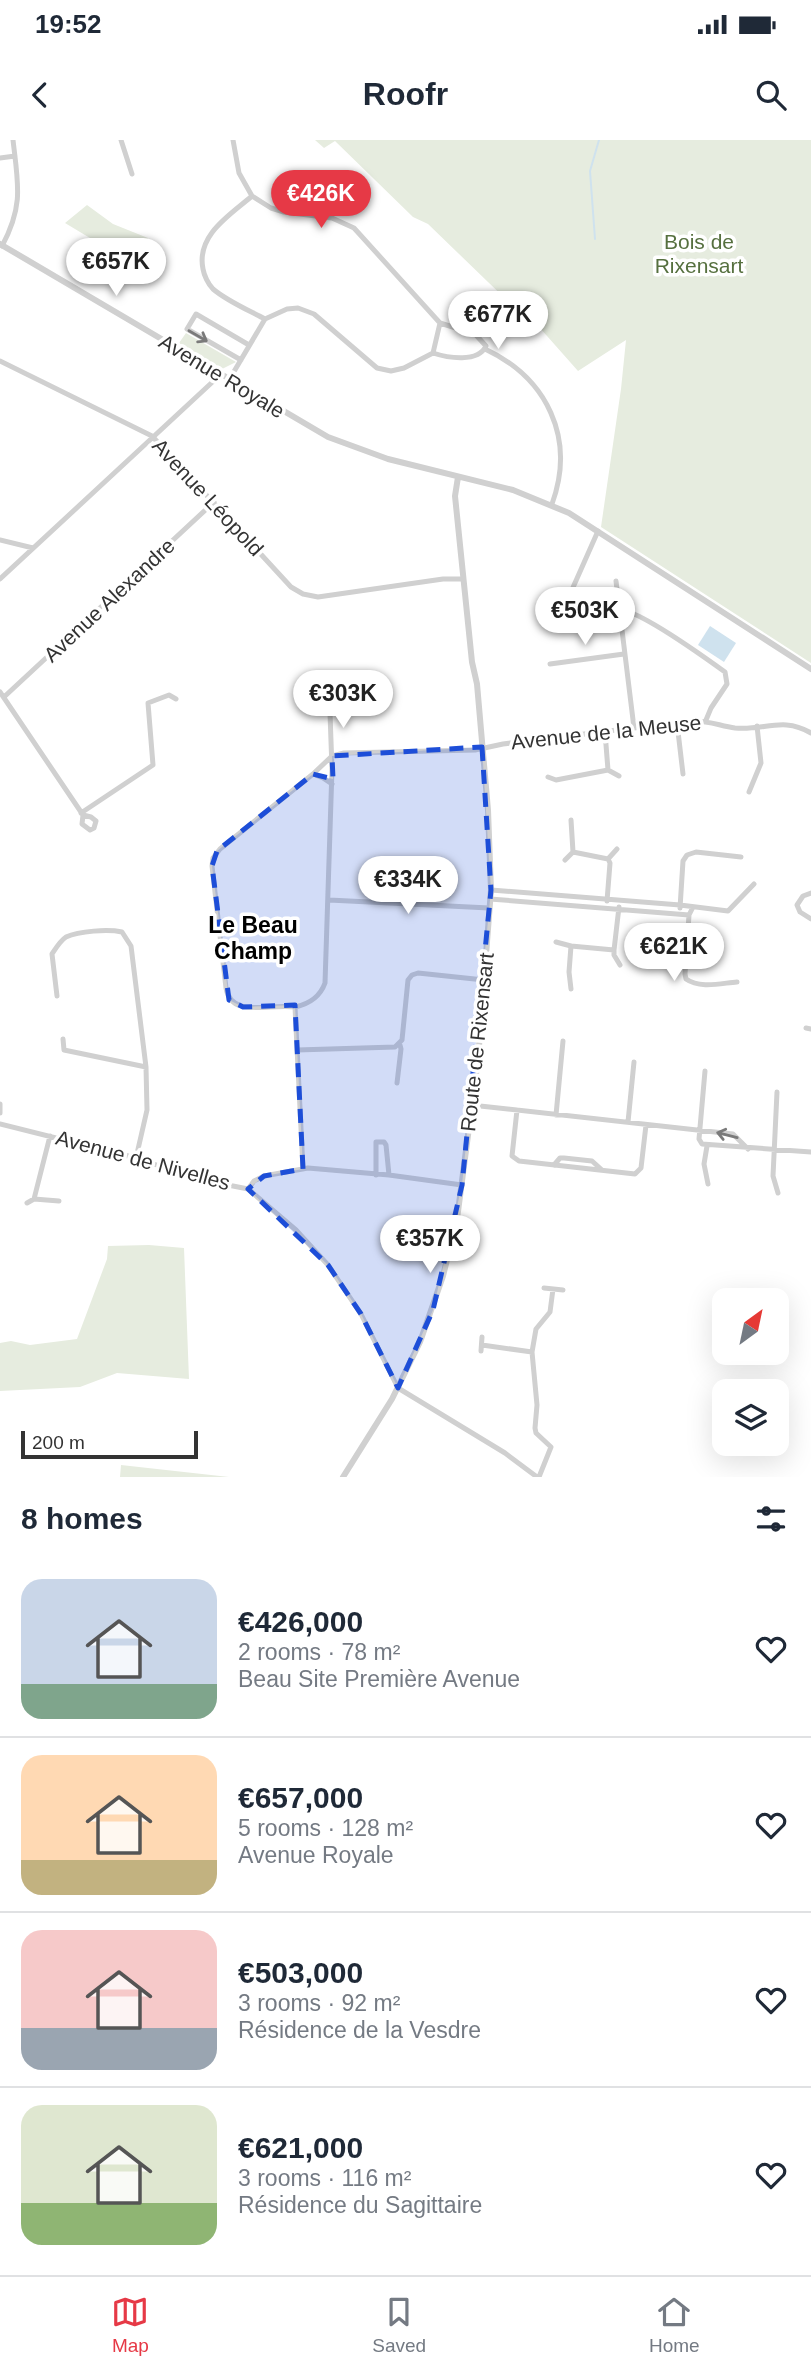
<!DOCTYPE html>
<meta charset="utf-8">
<style>
:root{--surface:#fff;--page:#f6f6f7;--text:#1f2937;--muted:#747a83;--line:#e0e1e3;--accent:#e63946}
body{margin:0;font-family:Helvetica,sans-serif;background:var(--page);color:var(--text);height:100vh;display:flex;flex-direction:column;font-size:26px;white-space:nowrap}
*{box-sizing:border-box;margin:0}
p{font-size:23px;color:var(--muted)}
.icon{flex:none;width:38px;height:38px;fill:none;stroke:currentColor;stroke-width:2;stroke-linecap:round;stroke-linejoin:round}
.map{position:relative;height:1337px;overflow:hidden}
.drawer{display:flex;flex-direction:column;background:var(--surface);flex:1}
.drawer>*{flex:none}
.needle{width:46px;rotate:33deg}
.fabs{position:absolute;left:712px;top:1148px;display:grid;gap:14px}
.fabs a{display:grid;place-items:center;width:77px;height:77px;border-radius:14px;background:var(--surface);box-shadow:0 7px 28px #0002;font-size:35px}
.scale{position:absolute;left:21px;bottom:18px;width:177px;box-sizing:border-box;padding-left:7px;border:4px solid #333;border-top:0;font-size:19px;line-height:24px;white-space:nowrap;color:#333;-webkit-text-stroke:5px #fff;paint-order:stroke}
.price{position:absolute;translate:-50% -60px;padding:0 16px;border-radius:24px;background:#fff;color:#222;font-size:23px;line-height:46px;filter:drop-shadow(0 2px 4px #0008)}
.price::after{content:'';position:absolute;left:50%;top:42px;width:21px;height:16px;margin-left:-10px;background:inherit;clip-path:polygon(0 0,100% 0,50% 100%)}
.price.active{background:var(--accent);color:#fff}
ul{padding:0;list-style:none}
li{display:flex;align-items:center;gap:21px;height:175px;padding:0 21px}
li+li{border-top:2px solid var(--line)}
li span{display:grid;place-items:center;flex:none;width:196px;height:140px;border-radius:21px;color:#555}
li>.icon{margin-inline-start:auto}
span .icon{width:84px;height:84px;fill:#fffc;stroke-width:1}
li b{font-size:30px}
h2{display:flex;justify-content:space-between;align-items:center;height:84px;padding:0 21px;font-size:30px}
.status{display:flex;justify-content:space-between;align-items:center;height:49px;padding:0 35px;background:var(--surface);direction:ltr}
.status svg{height:19px;fill:currentColor}
header{display:flex;justify-content:space-between;align-items:center;height:91px;padding:0 21px;background:var(--surface);font-size:32px;font-weight:800}
.dock{display:flex;justify-content:space-around;align-items:center;height:98px;border-top:2px solid var(--line);background:var(--surface);font-size:19px;color:var(--muted)}
.dock a{display:grid;justify-items:center;gap:4px}
.dock .active{color:var(--accent)}
.map>svg:first-child{display:block}
</style>
<div class="status"><b>19:52</b><svg viewBox="0 0 49 12"><path d="M0 12V9h3v3zM5 12V6h3v6zM10 12V3h3v9zM15 12V0h3v12zM26 1h20v11H26zM47 4h2v5h-2z"/></svg></div>
<header><svg class="icon" aria-label="back" viewBox="0 0 24 24"><path d="M15 5l-7 7 7 7"/></svg>Roofr<svg class="icon" aria-label="search" viewBox="0 0 24 24"><circle cx="10" cy="10" r="6"/><path d="M15 15l6 6"/></svg></header>
<div class="map">
<svg width="811" height="1337" viewBox="0 0 811 1337">
<rect width="100%" height="100%" fill="#fff"/>
<path fill="#e6ecdf" d="M315,0H811V523L601,387L621,249L626,200L578,231L524,170L520,173L428,84L413,77L335,1L324,8Z
M87,65L113,84L148,98L152,117L163,124L158,134L107,103L90,98L65,83Z
M186,193L236,222L222,229L179,203Z
M149,1105L184,1108L189,1239L117,1233L80,1247L0,1251V1203L11,1201L30,1205L77,1199L107,1119L108,1106Z
M121,1325L229,1337H120Z"/>
<path fill="#cfe2ee" d="M710,486L736,503L724,522L698,505Z"/>
<g fill="none" stroke-linecap="round" stroke-linejoin="round">
<path stroke="#cfe2ee" stroke-width="2" d="M595,99L590,31L599,0"/>
<path stroke="#d0d0d0" stroke-width="5" d="M121,0L132,34
M233,0L239,33L252,56L271,68L284,72L332,78L354,88L440,183
M0,18L15,16
M252,56C230,75 196,95 203,129C204,135 208,144 213,149C227,161 248,170 265,179
M2,106C24,65 18,44 13,0
M485,209C547,238 576,298 552,364
M433,213C448,218 478,223 486,206L475,194L440,183
M433,213L440,183
M241,220L187,189L196,174L249,205
M0,221L152,296L291,447L303,454L318,457L443,439H463
M229,240L265,179L287,169L298,168L314,174L377,228L391,231L404,228L433,213
M0,400L33,408
M0,439L220,235
M616,441L634,588
M567,461L598,391
M620,470C639,470 707,519 725,532L727,544L711,568L706,580
M550,524L624,514
M0,552L83,675L91,677L96,681L94,688L90,690L82,684L83,675
M4,557L214,362
M677,583L683,634
M608,630L619,636
M313,634L323,638L332,644
M548,637L556,640L608,630L605,592
M749,652L761,623L757,586
M81,673L153,625L148,563L169,555L176,559
M571,680L573,712L608,719
M565,720L573,712
M491,750L680,765L728,771L754,744
M811,753L803,756L797,765L800,772L811,779
M490,759L689,775
M329,760L489,768
M607,761L610,723L608,719L617,709
M693,767L689,775L685,834L686,839C700,849 722,843 737,842
M680,768L683,721L687,715L696,712L741,717
M556,802L571,806
M614,810V815L620,825
M571,849L569,832L571,806L614,810L619,767
M57,856L52,814C56,808 60,801 66,797C79,791 108,789 122,792L131,806L146,927L147,970L136,1018
M295,867C309,864 320,857 325,843L332,629L330,573L336,561L351,560
M806,888L811,889
M63,899L64,910L146,927
M297,910L395,907L402,900L408,840L412,835L418,833L484,840
M705,931L699,999L702,1004L811,1012
M397,943L401,909L400,905
M777,952L773,1036L778,1053
M0,964V973
M471,965L733,994L748,1009
M517,970L512,1016L519,1021L635,1034L641,1028L646,985
M556,975L563,901
M628,982L634,922
M0,984L136,1018L198,1039L248,1049L296,1090L328,1125L361,1174L398,1248L505,1313L537,1337
M707,1006L704,1024L708,1044
M554,1025L560,1018H564L592,1021L602,1030
M303,1029L295,867C270,863 231,879 226,848L212,726L213,718L220,709L313,634L332,616L344,613L475,610L503,604L691,581C708,580 720,586 735,588C764,591 783,576 811,593
M376,1035V1002H384L386,1005L389,1035
M248,1049L254,1041L264,1036L308,1028L389,1035L462,1045
M34,1059L50,996
M27,1063L34,1059L59,1061
M544,1148L563,1150
M482,1205L532,1212
M481,1211L482,1197
M539,1337L551,1307L536,1293L535,1288L537,1265L532,1212L536,1189L550,1172L553,1149"/>
<path stroke="#d0d0d0" stroke-width="6" d="M0,104L328,297L388,319L513,350L569,373L811,529
M343,1337L392,1259L420,1202L443,1136L457,1079L478,919L491,750L488,670L477,544L472,522L455,356L458,337"/>
</g>
<defs><path id="oneway-shaft" d="M-6 0H5M1.5-3L5.5 0L1.5 3" fill="none" stroke-width="1.6" stroke-linecap="round" stroke-linejoin="round" transform="scale(1.75)"/></defs>
<g stroke="#7a7a7a">
<use href="#oneway-shaft" transform="translate(198 196) rotate(30)"/>
<use href="#oneway-shaft" transform="translate(727 995) rotate(-166)"/>
</g>
<path fill="#1d4ed8" fill-opacity="0.2" stroke="#1d4ed8" stroke-width="5" stroke-dasharray="14 9" stroke-linejoin="round" d="M482,607L491,750L462,1045L433,1170L398,1248L361,1174L328,1125L248,1049L264,1036L303,1029L295,865L243,867L229,860L212,726L217,711L313,634L333,639L332,616Z"/>
<g text-anchor="middle" dominant-baseline="central" stroke-width="7" stroke-linejoin="round" paint-order="stroke">
<g font-size="21" fill="#56703f" stroke="#fff">
<text x="699" y="101">Bois de<tspan x="699" dy="24">Rixensart</tspan></text>
</g>
<g font-size="21" fill="#333" stroke="#fff">
<text transform="translate(222 236) rotate(31)">Avenue Royale</text>
<text transform="translate(208 357) rotate(47)">Avenue Léopold</text>
<text transform="translate(109 460) rotate(-43)">Avenue Alexandre</text>
<text transform="translate(606 592) rotate(-6)">Avenue de la Meuse</text>
<text transform="translate(477 902) rotate(-84)">Route de Rixensart</text>
<text transform="translate(143 1020) rotate(15)">Avenue de Nivelles</text>
</g>
<g font-size="23" font-weight="bold" fill="#000" stroke="#fff">
<text x="253" y="785">Le Beau<tspan x="253" dy="26">Champ</tspan></text>
</g>
</g>
</svg>
<div class="fabs">
<a><svg class="needle" viewBox="-14 -14 28 28"><path d="M0-13l5 13h-10z" fill="#e53935"/><path d="M0 13l5-13h-10z" fill="#747a83"/></svg></a>
<a><svg class="icon" aria-label="layers" viewBox="0 0 24 24"><path d="M12 4l9 5-9 5-9-5zM3 14l9 5 9-5"/></svg></a>
</div>
<div class="scale">200 m</div>
<b class="price active" style="left:321px;top:90px">€426K</b>
<b class="price" style="left:116px;top:158px">€657K</b>
<b class="price" style="left:498px;top:211px">€677K</b>
<b class="price" style="left:585px;top:507px">€503K</b>
<b class="price" style="left:343px;top:590px">€303K</b>
<b class="price" style="left:408px;top:776px">€334K</b>
<b class="price" style="left:674px;top:843px">€621K</b>
<b class="price" style="left:430px;top:1135px">€357K</b>
</div>
<section class="drawer">
<h2>8 homes<svg class="icon" aria-label="filters" viewBox="0 0 24 24"><path d="M4 7h16M4 17h16"/><circle cx="9" cy="7" r="2"/><circle cx="15" cy="17" r="2"/></svg></h2>
<ul>
<li><span style="background:linear-gradient(#c9d6e8 75%,#7fa58c 0)"><svg class="icon" aria-label="home" viewBox="0 0 24 24"><path d="M3 11l9-7 9 7M6 9v11h12V9"/></svg></span><div><b>€426,000</b><p>2 rooms · 78 m²</p><p>Beau Site Première Avenue</p></div><svg class="icon" aria-label="heart" viewBox="0 0 24 24"><path d="M12 20l-8-8c-3-5 5-10 8-4 3-6 11-1 8 4z"/></svg></li>
<li><span style="background:linear-gradient(#ffd9b3 75%,#c2b280 0)"><svg class="icon" aria-label="home" viewBox="0 0 24 24"><path d="M3 11l9-7 9 7M6 9v11h12V9"/></svg></span><div><b>€657,000</b><p>5 rooms · 128 m²</p><p>Avenue Royale</p></div><svg class="icon" aria-label="heart" viewBox="0 0 24 24"><path d="M12 20l-8-8c-3-5 5-10 8-4 3-6 11-1 8 4z"/></svg></li>
<li><span style="background:linear-gradient(#f6c9c9 70%,#9aa5b1 0)"><svg class="icon" aria-label="home" viewBox="0 0 24 24"><path d="M3 11l9-7 9 7M6 9v11h12V9"/></svg></span><div><b>€503,000</b><p>3 rooms · 92 m²</p><p>Résidence de la Vesdre</p></div><svg class="icon" aria-label="heart" viewBox="0 0 24 24"><path d="M12 20l-8-8c-3-5 5-10 8-4 3-6 11-1 8 4z"/></svg></li>
<li><span style="background:linear-gradient(#dfe7d0 70%,#8fb573 0)"><svg class="icon" aria-label="home" viewBox="0 0 24 24"><path d="M3 11l9-7 9 7M6 9v11h12V9"/></svg></span><div><b>€621,000</b><p>3 rooms · 116 m²</p><p>Résidence du Sagittaire</p></div><svg class="icon" aria-label="heart" viewBox="0 0 24 24"><path d="M12 20l-8-8c-3-5 5-10 8-4 3-6 11-1 8 4z"/></svg></li>
</ul>
</section>
<nav class="dock">
<a class="active"><svg class="icon" aria-label="map" viewBox="0 0 24 24"><path d="M3 6l6-2 6 2 6-2v14l-6 2-6-2-6 2zM9 4v14M15 6v14"/></svg>Map</a>
<a><svg class="icon" aria-label="saved" viewBox="0 0 24 24"><path d="M7 4h10v16l-5-4-5 4z"/></svg>Saved</a>
<a><svg class="icon" aria-label="home" viewBox="0 0 24 24"><path d="M3 11l9-7 9 7M6 9v11h12V9"/></svg>Home</a>
</nav>
